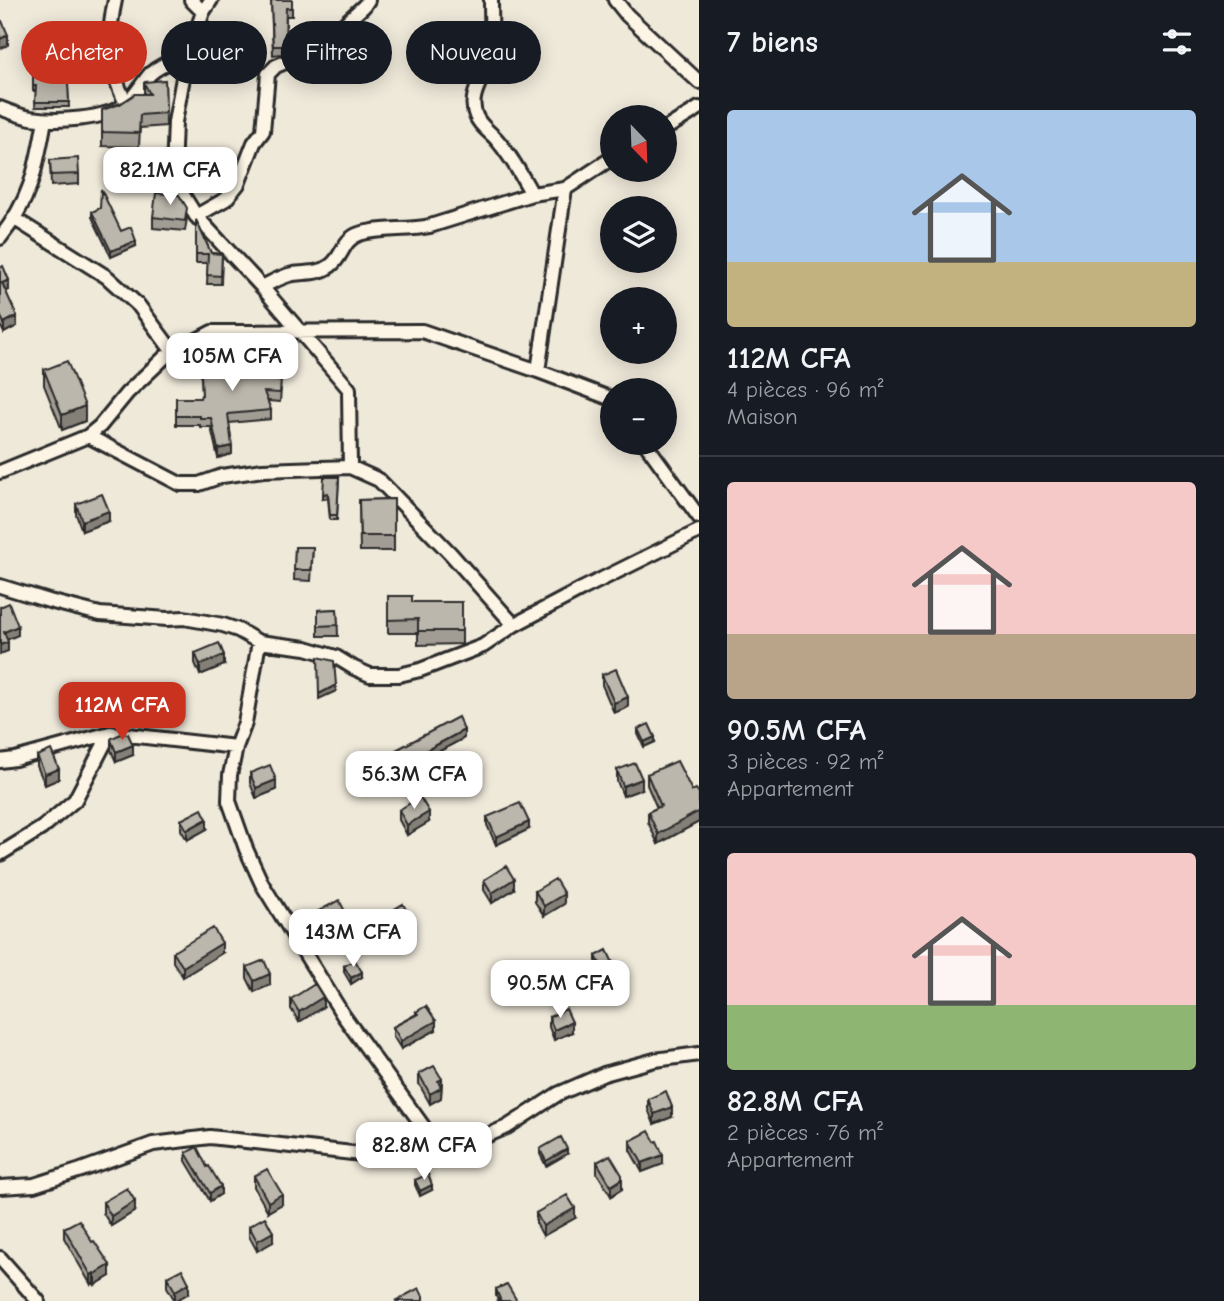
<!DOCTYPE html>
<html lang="fr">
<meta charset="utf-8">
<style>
:root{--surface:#171b24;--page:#242831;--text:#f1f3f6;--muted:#9ea1a6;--line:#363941;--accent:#c8321e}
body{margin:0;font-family:"Comic Neue",sans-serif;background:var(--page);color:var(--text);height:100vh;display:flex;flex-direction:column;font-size:26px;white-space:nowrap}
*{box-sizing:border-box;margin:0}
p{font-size:23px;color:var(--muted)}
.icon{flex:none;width:38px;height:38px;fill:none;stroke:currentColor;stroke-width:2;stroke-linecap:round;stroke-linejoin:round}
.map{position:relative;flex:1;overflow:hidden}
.side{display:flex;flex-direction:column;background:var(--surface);width:525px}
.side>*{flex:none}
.hud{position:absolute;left:21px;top:21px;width:572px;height:63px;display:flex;gap:14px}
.needle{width:46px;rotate:157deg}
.buttons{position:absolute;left:600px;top:105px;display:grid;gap:14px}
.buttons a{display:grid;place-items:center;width:77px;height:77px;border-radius:50%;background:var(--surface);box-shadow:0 4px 18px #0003;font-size:35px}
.price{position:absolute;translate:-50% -60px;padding:0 16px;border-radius:14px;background:#fff;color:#222;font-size:23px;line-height:46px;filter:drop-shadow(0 2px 4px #0008)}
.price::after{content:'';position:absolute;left:50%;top:42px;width:21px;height:16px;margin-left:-10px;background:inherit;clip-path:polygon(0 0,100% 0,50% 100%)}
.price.selected{background:var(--accent);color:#fff}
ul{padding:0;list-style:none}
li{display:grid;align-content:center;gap:14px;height:371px;padding:0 28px}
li+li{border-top:2px solid var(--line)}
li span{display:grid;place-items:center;height:217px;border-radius:7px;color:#555}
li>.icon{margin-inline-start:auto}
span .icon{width:126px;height:126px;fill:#fffc;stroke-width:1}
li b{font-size:30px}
h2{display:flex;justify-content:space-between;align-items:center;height:84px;padding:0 28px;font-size:30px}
.tag{padding:0 24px;border-radius:32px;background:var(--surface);box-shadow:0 4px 18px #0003;font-size:24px;line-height:63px}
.tag.selected{background:var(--accent);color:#fff}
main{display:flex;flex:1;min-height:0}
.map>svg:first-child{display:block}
</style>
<main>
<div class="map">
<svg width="699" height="1301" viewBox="0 0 699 1301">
<rect width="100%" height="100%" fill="#efe9da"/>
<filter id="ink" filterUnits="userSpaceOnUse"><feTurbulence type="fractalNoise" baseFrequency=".0143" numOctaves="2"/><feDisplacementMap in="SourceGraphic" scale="14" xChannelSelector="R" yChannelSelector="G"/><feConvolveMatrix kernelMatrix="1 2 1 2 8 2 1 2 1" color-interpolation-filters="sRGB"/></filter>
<g filter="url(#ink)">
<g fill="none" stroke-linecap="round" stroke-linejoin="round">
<g stroke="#2b2b2b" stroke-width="18">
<path id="street" d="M115,0C110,23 108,50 114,72C116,83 122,94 126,104
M191,0L203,12
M211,0L203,12L186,61L175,122L173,173L178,187L196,216L262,287L349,389L350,467L379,480L450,553L514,625
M491,0C491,21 493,45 487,65C481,82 468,97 476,116C480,126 490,132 497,140C511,156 522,176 532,194
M615,0L627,15L699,82
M0,108C10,112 20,116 31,118C55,122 106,120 126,104C136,95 142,83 150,74C161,64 175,60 189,54
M665,129L699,108
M565,189L538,371L612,399
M196,216L226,199L238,184L254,143L263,131L268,74L276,66L317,49L364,6L368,0
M15,219L107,277L139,306L173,352
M0,238C32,198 36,168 45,120
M262,287C272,282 282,276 293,274C306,272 319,274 330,266C343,257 342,240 359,234C382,227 407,231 430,226L532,194L565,189L612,158
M88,436L180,484H199L222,476L263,470L350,467
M645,443L699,517
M0,472L88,436L100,426L127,393L165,357L212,332L422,331L538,371
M0,586L49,601L100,614L167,619L184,618L223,625L238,630L259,642L306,648L336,657L354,668L370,675H399L420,670L483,646L514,625L584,588L699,531
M259,642L245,723L236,747L230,775L229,801L246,849L262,884L343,1015L438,1147
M0,761L15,759L110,733L236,747
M0,854L42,828L75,800L110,733
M0,1187L34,1185L81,1170L153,1144L210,1137L370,1155L413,1152L481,1138L507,1127L558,1094L604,1074L655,1060L699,1054
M0,1258L38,1301"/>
</g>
<use href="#street" stroke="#fcf5e5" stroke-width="12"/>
</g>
<path fill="#a29d94" stroke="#2b2b2b" stroke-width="2" d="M271,0H292V16H286L285,53L282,54L273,55Z
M67,66L69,107H35L36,91H33V67Z
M165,80L166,126L140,128L139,147L102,146V110L144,94V83Z
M158,152L159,183L144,184V153Z
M50,160L79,174V184L51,186Z
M92,212L121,231L136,246L111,257L92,217Z
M153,217L187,218L185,231L153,228Z
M196,220L211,253L222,254L221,284H207L208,263H196Z
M0,268L9,290L6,291L17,326L4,333L0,325Z
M247,345L266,379L281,389L280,402L267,401L271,410V419L229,423L232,454L218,458L211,427H200V425H176V398H200L202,395L201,374L217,373V367H252L247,354Z
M44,370L85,421L62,430L44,385Z
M339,477L337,520H330L328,498L323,499Z
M394,499V551H360L359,500Z
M76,504L109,521L82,531L76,514Z
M295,547H313L311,581L294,580Z
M388,596L412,602H462V644L418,645V633H388Z
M337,609L338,636H318V610Z
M195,653L224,665L200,675L195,663Z
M602,675L628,707L614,713L602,685Z
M638,729L655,742L644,747L638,734Z
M464,738L403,771L396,758V750Z
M111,740L133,755L116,762L111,750Z
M37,756L59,779L45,785L37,766Z
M617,770L642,789L623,796L617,781Z
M250,773L276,790L256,798L250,783Z
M647,774L699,793V822L658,844L648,822V812L657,808L647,785Z
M399,810L429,822L407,835L399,820Z
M487,817L529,829L496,845L487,825Z
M181,820L207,829L187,840L181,830Z
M484,880L514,889L492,903L484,890Z
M535,891L564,904L544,916L535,902Z
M315,913L349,929L325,942L315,923Z
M368,925L410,927L376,948L368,935Z
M173,952L222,953L183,977L173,962Z
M596,956L613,968L602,973L596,961Z
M344,966L362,977L351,984L344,972Z
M247,967L270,985L254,992L247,978Z
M291,999L323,1007L299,1022L291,1009Z
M416,1012L436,1030L401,1049L393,1036V1027L416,1014Z
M549,1017L572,1032L554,1040L549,1027Z
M419,1074L442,1079L441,1098L430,1104L419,1084Z
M648,1099L672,1117L654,1124L648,1109Z
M630,1141L663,1164L642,1172L630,1150Z
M540,1149L567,1154L546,1166L540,1154Z
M186,1153L221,1194L210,1201L186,1161Z
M597,1162L622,1189L611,1196L597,1173Z
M254,1176L282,1204L268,1212L254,1187Z
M415,1180L432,1190L420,1196L415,1185Z
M103,1202L135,1211L111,1226L103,1213Z
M536,1213L575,1218L543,1236L536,1223Z
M249,1226L273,1242L257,1251L249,1236Z
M64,1228L110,1276L95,1285L94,1283L91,1285L64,1238Z
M167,1277L189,1293L175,1301L167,1287Z
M496,1289L517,1301L498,1300L496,1296Z"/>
<path fill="#848078" stroke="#2b2b2b" stroke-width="2" d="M286,16L285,53L282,54V46Z
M8,35V45L0,49V39Z
M136,241V246L111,257V251Z
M9,280V290L2,293V283Z
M17,316V326L4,333V323Z
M85,406V421L62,430V415Z
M232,446V454L218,458V449Z
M328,493V498L323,499V494Z
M109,511V521L82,531V521Z
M18,626V635L4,641V632Z
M8,642V651L0,654V645Z
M224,655V665L200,675V665Z
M336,685V691L319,699V694Z
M628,697V707L614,713V703Z
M464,730V738L403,771V763Z
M655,737V742L644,747V742Z
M133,745V755L116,762V752Z
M59,769V779L45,785V774Z
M642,779V789L623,796V786Z
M276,780V790L256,798V788Z
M699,811V822L658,844V834Z
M429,812V822L407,835V825Z
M207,819V829L187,840V830Z
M529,822V829L496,845V837Z
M514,879V889L492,903V893Z
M564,894V904L544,916V906Z
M410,917V927L376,948V938Z
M349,919V929L325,942V932Z
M222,943V953L183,977V967Z
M613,963V968L602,973V968Z
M362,972V977L351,984V978Z
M270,974V985L254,992V981Z
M323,997V1007L299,1022V1012Z
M436,1021V1030L401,1049V1041Z
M572,1022V1032L554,1040V1030Z
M442,1079L441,1098L430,1104V1094L438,1081Z
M672,1107V1117L654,1124V1114Z
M567,1149V1154L546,1166V1161Z
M663,1155V1164L642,1172V1163Z
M622,1179V1189L611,1196V1186Z
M432,1185V1190L420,1196V1191Z
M221,1186V1194L210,1201V1193Z
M282,1194V1204L268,1212V1202Z
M135,1201V1211L111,1226V1216Z
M575,1208V1218L543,1236V1226Z
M273,1232V1242L257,1251V1241Z
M110,1265V1276L95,1285V1274Z
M94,1273V1283L91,1285V1275Z
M189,1283V1293L175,1301V1291Z"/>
<path fill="#bcb7ac" stroke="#2b2b2b" stroke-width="2" d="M271,0H292V8H286L285,44L282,46H273Z
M2,21L8,35L0,39V22Z
M67,66L69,102H35L36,86H33V67Z
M165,80L166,113L140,115L139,133L102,132V110L120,104L135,94H150L144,83L145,82Z
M158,152L159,173L144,174V153Z
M78,158L79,174L51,175L50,160Z
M101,189L121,231L131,227L136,241L111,251L92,212L100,208Z
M156,193L179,195L187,208L185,221L153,217Z
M196,220L211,253L222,254L221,276L207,275L208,254H196Z
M3,266L9,280L2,283L17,316L4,323L0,315V268Z
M268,336L266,379L281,380L280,393L264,392L271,410L228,414L232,446L218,449L211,418H200V416H176V398H200L201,395H202L201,374L218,373L217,367H256L247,345Z
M67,361L85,406L62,415L44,370Z
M324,477H339L337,515H330L328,493L323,494Z
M102,494L109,511L82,521L76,504Z
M394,499V536H360L359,500Z
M295,547H313L311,570H294Z
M388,596H412V602H462V631H418V619L388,620Z
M9,603L18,626L4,632L8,642L0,645V607Z
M337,609L338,625L318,626V610Z
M219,643L224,655L200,665L195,653Z
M318,657L334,661L336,685L319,694Z
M616,669L628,697L614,703L602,675Z
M458,717L464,730L403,763L396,750Z
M649,724L655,737L644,742L638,729Z
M123,733L128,734L133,745L116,752L111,740L112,738Z
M51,750L59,769L45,774L37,756Z
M677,761L692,791L696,789L699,793V811L658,834L648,812L661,806L647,774Z
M635,763L642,779L623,786L617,770Z
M270,765L276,780L256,788L250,773Z
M420,797L429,812L407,825L399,810Z
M520,803L529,822L496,837L487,817Z
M202,809L207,819L187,830L181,820Z
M506,866L514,879L492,893L484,880Z
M555,879L564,894L544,906L535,891Z
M339,900L349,919L325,932L315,913Z
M403,904L410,917L376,938L368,925Z
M213,928L222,943L183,967L173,952Z
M607,950L613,963L602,968L596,956Z
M264,960L270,974L254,981L247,967Z
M355,960L362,972L351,978L344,966Z
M315,984L323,997L299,1012L291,999Z
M426,1006L436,1021L401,1041L393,1027L418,1014L416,1012Z
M566,1009L572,1022L554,1030L549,1017Z
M434,1066L442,1079L438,1081L441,1088L430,1094L419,1074Z
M666,1091L672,1107L654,1114L648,1099Z
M649,1131L655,1142L657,1141L663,1155L642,1163L630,1141Z
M561,1137L567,1149L546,1161L540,1149Z
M197,1147L207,1167L209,1166L221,1186L210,1193L186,1153Z
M610,1155L622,1175V1179L611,1186L597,1162Z
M267,1169L282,1194L268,1202L254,1176Z
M428,1174L432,1185L420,1191L415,1180Z
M127,1188L135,1201L111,1216L103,1202Z
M567,1195L575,1208L543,1226L536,1213Z
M265,1217L273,1232L257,1241L249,1226Z
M79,1220L92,1242L94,1241L110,1265L95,1274L94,1273L91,1275L64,1228Z
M182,1269L189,1283L175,1291L167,1277Z
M507,1284L517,1301H496L500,1299L496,1289Z
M419,1288L423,1296V1301H395Z"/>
</g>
</svg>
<div class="buttons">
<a><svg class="needle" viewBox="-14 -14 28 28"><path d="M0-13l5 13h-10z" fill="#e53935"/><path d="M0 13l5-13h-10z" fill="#9ea1a6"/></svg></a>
<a><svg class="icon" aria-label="layers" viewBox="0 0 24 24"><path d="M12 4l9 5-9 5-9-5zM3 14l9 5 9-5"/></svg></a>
<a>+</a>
<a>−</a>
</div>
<b class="price" style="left:170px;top:207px">82.1M CFA</b>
<b class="price" style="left:232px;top:393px">105M CFA</b>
<b class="price selected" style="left:122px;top:742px">112M CFA</b>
<b class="price" style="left:414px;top:811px">56.3M CFA</b>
<b class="price" style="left:353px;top:969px">143M CFA</b>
<b class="price" style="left:560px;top:1020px">90.5M CFA</b>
<b class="price" style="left:424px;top:1182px">82.8M CFA</b>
<div class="hud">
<a class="tag selected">Acheter</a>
<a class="tag">Louer</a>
<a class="tag">Filtres</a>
<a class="tag">Nouveau</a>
</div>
</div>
<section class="side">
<h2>7 biens<svg class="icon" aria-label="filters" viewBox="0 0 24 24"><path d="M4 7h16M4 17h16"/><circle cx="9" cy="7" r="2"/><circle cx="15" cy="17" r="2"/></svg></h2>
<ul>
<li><span style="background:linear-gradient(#a9c7e8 70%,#c2b280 0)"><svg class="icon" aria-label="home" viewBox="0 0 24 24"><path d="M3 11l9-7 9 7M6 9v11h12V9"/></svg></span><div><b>112M CFA</b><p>4 pièces · 96 m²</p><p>Maison</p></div></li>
<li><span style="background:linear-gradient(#f6c9c9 70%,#b9a48a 0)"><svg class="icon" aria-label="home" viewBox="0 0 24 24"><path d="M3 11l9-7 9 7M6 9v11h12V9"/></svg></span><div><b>90.5M CFA</b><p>3 pièces · 92 m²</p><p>Appartement</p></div></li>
<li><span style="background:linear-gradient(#f6c9c9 70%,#8fb573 0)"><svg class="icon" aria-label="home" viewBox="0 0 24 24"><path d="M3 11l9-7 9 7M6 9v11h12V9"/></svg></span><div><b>82.8M CFA</b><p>2 pièces · 76 m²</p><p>Appartement</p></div></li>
</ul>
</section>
</main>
